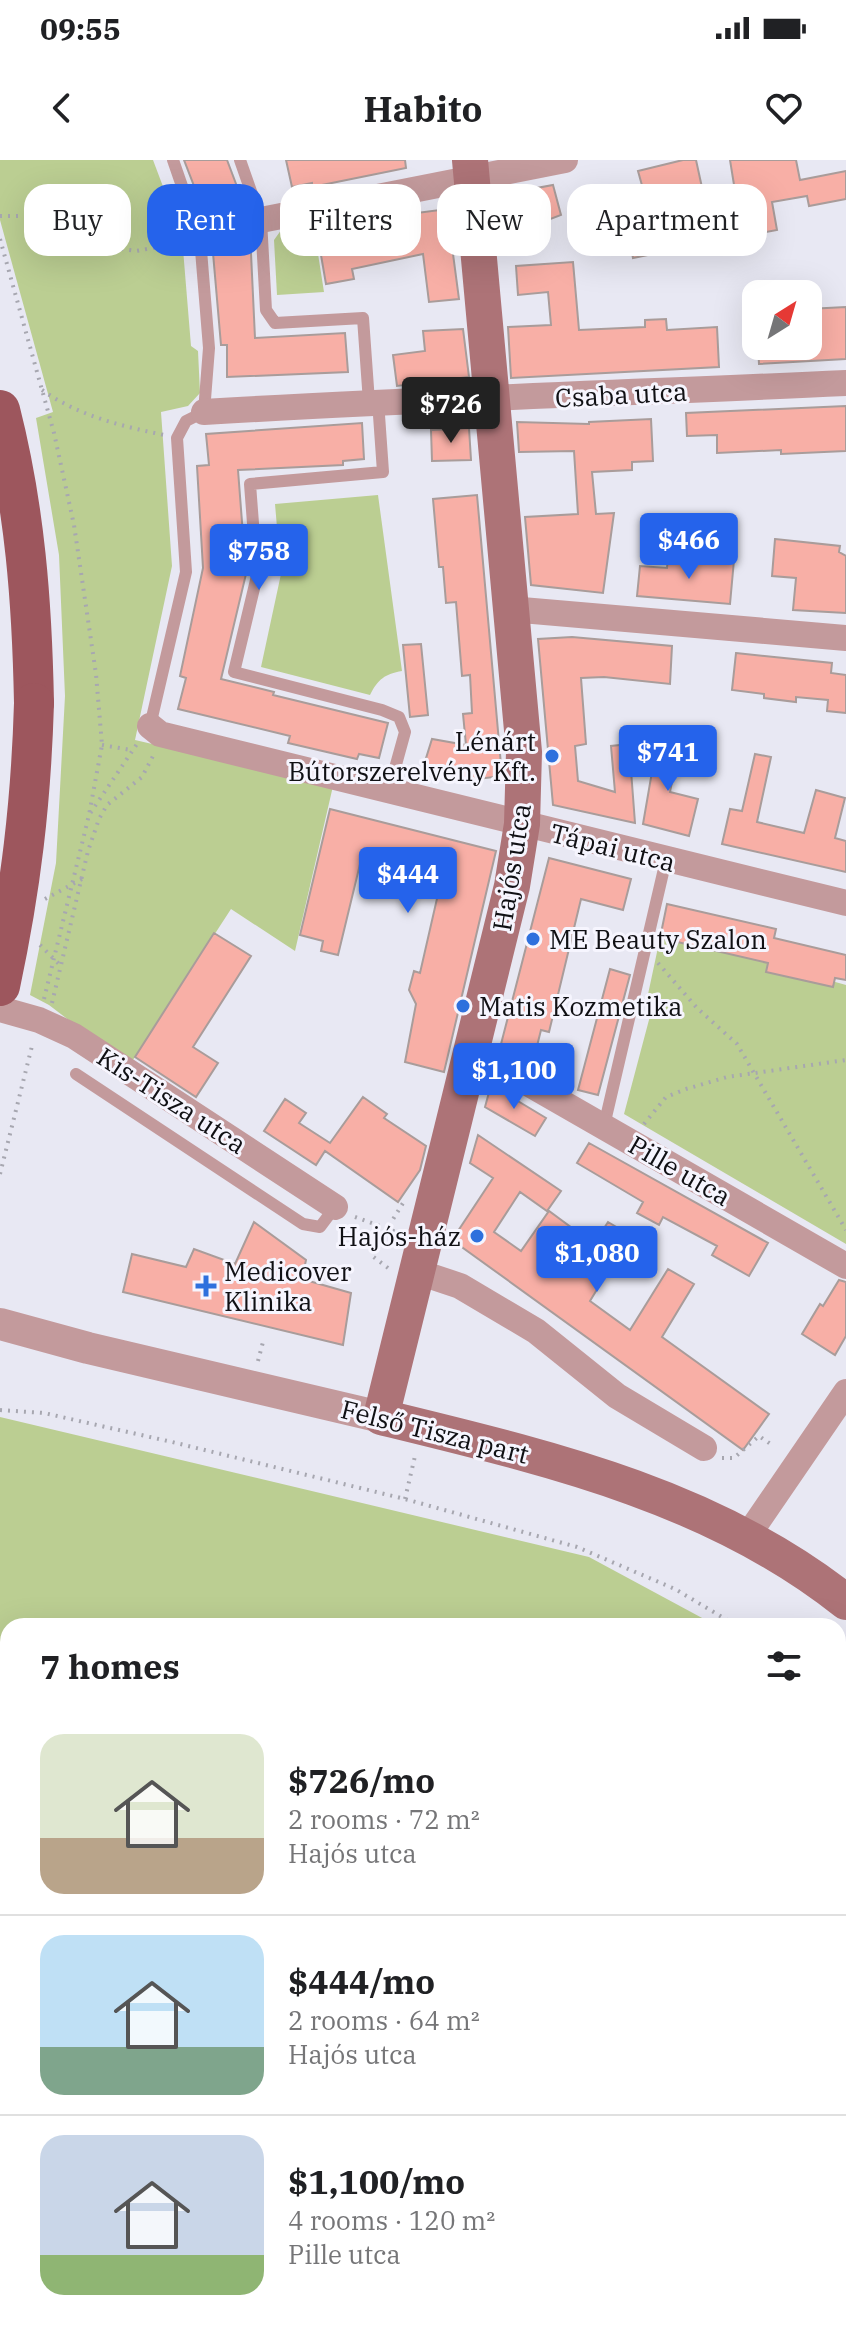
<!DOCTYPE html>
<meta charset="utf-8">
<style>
:root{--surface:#fff;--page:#f2f2f2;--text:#202124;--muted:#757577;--line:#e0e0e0;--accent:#2563eb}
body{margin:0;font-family:"IBM Plex Serif",serif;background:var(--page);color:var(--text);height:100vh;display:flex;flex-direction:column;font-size:30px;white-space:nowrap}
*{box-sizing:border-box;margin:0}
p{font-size:26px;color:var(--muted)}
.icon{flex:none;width:44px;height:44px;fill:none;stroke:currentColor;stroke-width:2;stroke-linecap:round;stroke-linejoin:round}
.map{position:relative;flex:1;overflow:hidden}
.details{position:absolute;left:0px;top:1458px;width:846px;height:714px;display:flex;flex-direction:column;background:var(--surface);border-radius:24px 24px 0 0;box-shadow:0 8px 32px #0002}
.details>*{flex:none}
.hud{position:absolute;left:24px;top:24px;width:798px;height:72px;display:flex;gap:16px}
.needle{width:52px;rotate:37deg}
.fabs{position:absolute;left:742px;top:120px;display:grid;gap:16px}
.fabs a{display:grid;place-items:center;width:80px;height:80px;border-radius:16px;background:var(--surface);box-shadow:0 8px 32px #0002;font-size:40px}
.price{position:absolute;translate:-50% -68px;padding:0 18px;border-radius:8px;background:var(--accent);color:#fff;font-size:26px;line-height:52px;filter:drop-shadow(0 2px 4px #0008)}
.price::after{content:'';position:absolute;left:50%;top:48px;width:24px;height:18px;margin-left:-12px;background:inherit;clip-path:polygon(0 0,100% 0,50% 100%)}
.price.on{background:#222;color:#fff}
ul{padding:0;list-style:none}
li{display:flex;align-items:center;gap:24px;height:200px;padding:0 40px}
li+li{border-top:2px solid var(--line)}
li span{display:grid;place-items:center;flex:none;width:224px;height:160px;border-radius:24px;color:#555}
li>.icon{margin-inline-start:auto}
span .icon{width:96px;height:96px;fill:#fffc;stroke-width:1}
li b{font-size:34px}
h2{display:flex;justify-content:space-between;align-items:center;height:96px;padding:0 40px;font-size:34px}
.pill{padding:0 28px;border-radius:24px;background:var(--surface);box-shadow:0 8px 32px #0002;font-size:28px;line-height:72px}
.pill.on{background:var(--accent);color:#fff}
.status{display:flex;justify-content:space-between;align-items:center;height:56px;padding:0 40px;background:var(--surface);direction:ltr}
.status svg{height:22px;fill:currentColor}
header{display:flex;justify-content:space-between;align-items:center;height:104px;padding:0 40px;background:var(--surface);font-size:36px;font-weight:700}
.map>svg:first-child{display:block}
</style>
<div class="status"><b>09:55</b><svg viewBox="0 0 49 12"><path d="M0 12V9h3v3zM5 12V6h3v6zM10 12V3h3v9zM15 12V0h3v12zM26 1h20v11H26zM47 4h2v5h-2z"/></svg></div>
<header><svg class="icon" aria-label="back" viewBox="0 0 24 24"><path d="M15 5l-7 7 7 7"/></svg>Habito<svg class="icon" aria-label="heart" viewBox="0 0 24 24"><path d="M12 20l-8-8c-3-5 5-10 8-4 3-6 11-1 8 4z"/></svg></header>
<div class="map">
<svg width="846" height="2171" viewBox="0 0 846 2171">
<rect width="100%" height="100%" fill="#e8e8f3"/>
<path fill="#bbce92" d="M0,0H153L182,77L191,186L198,191L200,233L188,246L161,252L172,406L135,580L333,626L295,791L231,749L129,906L49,845L30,835L56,703L65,536L59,395L36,258L53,252L0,60Z
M313,62L324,132L277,135L274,80L284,66Z
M378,335L402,511C385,514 378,519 370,535L261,507L281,414L275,344Z
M660,778L768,803L846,825V1084L624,954L654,841L647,839Z
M0,1257L589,1397L717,1466H8V1604L0,1599Z
M838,1550L846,1561V2171H819L807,2164H838Z"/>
<path fill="#e9e0ba" d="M846,2129V2171H819L807,2164H838V2131Z"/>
<path fill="#b2d2fa" stroke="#8198b5" stroke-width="2" d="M0,1599L8,1604V2164H807L819,2171H0Z"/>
<path fill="#f8afa6" stroke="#a99c9a" stroke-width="2" d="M184,0H227L247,53L245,62L250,72L255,178L345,173L348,212L227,217V185H221L211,70Z
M286,0H405L406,8L312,27V23L292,27Z
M683,0H696L703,32L671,39L682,88L633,98L628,72L647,68L638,30L643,29L638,11Z
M730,0H796L800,20L846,11V39L809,46L807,36L772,42L777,70L745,76L743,62H740Z
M553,25L561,55L540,63L498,65L494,36Z
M447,49L459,139L429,142L423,94L352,109L354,119L326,124L317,72L409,54Z
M573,102L579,170L645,167V160L666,159L667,170L717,167L719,207L511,218L508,167L551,165L548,132L518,135L516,106Z
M846,147V199L759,204L758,186H808V149Z
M463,169L469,217L397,226L393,195L425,191L423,171Z
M846,246V291L781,294V290L717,293V275L687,276L686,253Z
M651,259L653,301L632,302V310L592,312L596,354L614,353L603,433L531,425L525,357L578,354L574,291L519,292L517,262L589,264V262Z
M362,263L364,299L343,301V305L238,310L246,414L221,519L274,532L273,535L388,563L379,598L359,594L357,599L288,583L290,576L178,549L186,518L180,516L203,408L197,306L209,305L206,274Z
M469,268L471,300L432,301L431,270Z
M477,335L502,616L462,621L422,611L432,579L466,585L463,554L472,553L470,515L462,516L456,442L446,443L443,407H439L433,339Z
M775,379L840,386L839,392L846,396V453L793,450L796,418L772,416Z
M701,397L734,400L730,444L637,436L640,406L667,408L668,398L701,401Z
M572,477L672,486L670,524L604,517L581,518L586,584L575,586L578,621L615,632L611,586L629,584L635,663L553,645L538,479Z
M421,484L428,555L410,557L403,485Z
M736,493L832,503L831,513L846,515V553L827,551L828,540L796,537V542L764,538V534L732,530Z
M658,577L680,581L670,632L698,639L689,676L643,664Z
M755,594L771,597L757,662L804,673L816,630L845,638L835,678L846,681V712L722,684L730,649L742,651Z
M330,649L496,691L444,912L405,902L416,844L409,830L414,811L420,813L444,708L400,697L397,709L361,700L338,795L321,791L323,781L300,775Z
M549,698L631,719L623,750L581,739L549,872L541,870L532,906L500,888Z
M667,744L776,769L774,778L846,795V820L835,818L833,827L766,812L768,803L660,778Z
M214,773L251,796L193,887L218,903L196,937L135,897Z
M610,809L630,815L598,935L578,930Z
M491,925L546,958L535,976L485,947Z
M363,937L387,954L384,958L426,986L420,1010L398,1042L325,991L316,1005L264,971L285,939L306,953L299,963L330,983Z
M478,975L561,1031L547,1051L520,1032L494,1072L521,1091L549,1051L583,1076L597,1079L608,1062L630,1075L590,1141L630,1170L668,1109L694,1124L662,1177L769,1254L743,1290L452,1080L493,1018L470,1003Z
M589,983L768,1083L749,1116L712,1095L717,1086L663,1057L659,1065L637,1053L643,1042L577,1003Z
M254,1062L306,1100L302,1119L351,1133L343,1185L123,1132L132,1094L186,1107L194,1089L235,1104Z
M839,1120L846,1122V1176L835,1195L802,1174L820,1144L823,1146Z"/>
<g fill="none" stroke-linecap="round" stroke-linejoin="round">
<path stroke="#a7a7b0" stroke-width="4" stroke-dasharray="2 6" stroke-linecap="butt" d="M0,56H33L67,68L98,85L136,91L186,82
M0,79L54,273L74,365L96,514L102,585L89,655
M42,230C79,256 121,266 164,275
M102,585L131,590
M45,739L82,719
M40,785L60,805
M658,803L697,848L737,884L846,1070
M44,839L89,655L137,584
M52,843L88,691L99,659L107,645L142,617L153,596
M644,964L666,937L686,929L727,917L846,900
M0,1014L33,882
M355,1057L399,1073
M388,1108L371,1095L403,1043
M258,1201L263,1182
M0,1250L44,1253L172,1282L405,1339L577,1387L675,1429L737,1466
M722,1298H734L759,1276L772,1285
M405,1339L415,1296
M0,1499L8,1501
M838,1537L846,1545
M838,2115L846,2120"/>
<path stroke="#c39a9c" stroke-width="12" d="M240,0L261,60L266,150L275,163L363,158L369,242
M378,241L383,312L250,324L257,416L234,512L382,550L399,557L405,572L389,630
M150,566L186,412L177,278L186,261L204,252L209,188L200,78L173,0
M76,914L303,1064L320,1067L335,1047
M604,966L666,700
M838,1721L846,1706"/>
<path stroke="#c39a9c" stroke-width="26" d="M261,60L565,0
M204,252C418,239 632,233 846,223
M510,449L846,478
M150,566L160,574L846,743
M0,849L39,860L74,876L335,1047
M472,891L846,1106
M418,1112L460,1126L536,1171L617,1236L704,1288
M746,1378L846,1232"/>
<path stroke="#c39a9c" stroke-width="32" d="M0,1164L88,1188L381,1257"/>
<path stroke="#ad7377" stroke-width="36" d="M470,0L524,592L522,664L512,726L381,1257C544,1297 712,1335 846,1442"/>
<path stroke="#9d565d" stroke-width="40" d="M0,250C25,348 32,442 34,543"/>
<path stroke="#9d565d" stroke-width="40" d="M0,826C21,728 31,643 34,543"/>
</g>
<g fill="#2e70dd" stroke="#f6f5fe" stroke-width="3">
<circle cx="552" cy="596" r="8"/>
<circle cx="533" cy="779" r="8"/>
<circle cx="463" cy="846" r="8"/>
<circle cx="477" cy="1076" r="8"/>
<path d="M202 1114h8v8h8v8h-8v8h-8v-8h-8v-8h8z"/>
</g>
<g text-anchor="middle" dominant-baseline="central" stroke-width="6" stroke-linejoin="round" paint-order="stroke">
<g font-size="26" fill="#101014" stroke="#f6f5fe">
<text transform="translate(621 234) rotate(-3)">Csaba utca</text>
<text transform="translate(613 687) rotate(14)">Tápai utca</text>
<text transform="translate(511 707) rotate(-81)">Hajós utca</text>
<text transform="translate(172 940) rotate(33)">Kis-Tisza utca</text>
<text transform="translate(680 1010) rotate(30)">Pille utca</text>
<text transform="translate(435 1271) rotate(14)">Felső Tisza part</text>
</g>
<g font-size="26" fill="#101014" stroke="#f6f5fe" text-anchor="start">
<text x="536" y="581" text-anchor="end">Lénárt<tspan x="536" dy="30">Bútorszerelvény Kft.</tspan></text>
<text x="549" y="779">ME Beauty Szalon</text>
<text x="479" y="846">Matis Kozmetika</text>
<text x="461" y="1076" text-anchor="end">Hajós-ház</text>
<text x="224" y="1111">Medicover<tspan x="224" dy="30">Klinika</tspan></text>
</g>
</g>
</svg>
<div class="fabs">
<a><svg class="needle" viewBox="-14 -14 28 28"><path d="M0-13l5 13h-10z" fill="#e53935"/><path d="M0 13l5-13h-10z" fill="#757577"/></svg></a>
</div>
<b class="price on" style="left:451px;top:285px">$726</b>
<b class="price" style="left:689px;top:421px">$466</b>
<b class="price" style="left:259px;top:432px">$758</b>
<b class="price" style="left:668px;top:633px">$741</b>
<b class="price" style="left:408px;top:755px">$444</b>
<b class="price" style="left:514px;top:951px">$1,100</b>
<b class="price" style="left:597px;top:1134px">$1,080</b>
<div class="hud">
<a class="pill">Buy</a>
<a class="pill on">Rent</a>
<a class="pill">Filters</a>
<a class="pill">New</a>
<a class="pill">Apartment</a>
</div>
<section class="details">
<h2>7 homes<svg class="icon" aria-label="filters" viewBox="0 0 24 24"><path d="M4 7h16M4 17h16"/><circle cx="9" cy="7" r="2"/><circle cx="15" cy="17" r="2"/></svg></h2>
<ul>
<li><span style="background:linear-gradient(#dfe7d0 65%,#b9a48a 0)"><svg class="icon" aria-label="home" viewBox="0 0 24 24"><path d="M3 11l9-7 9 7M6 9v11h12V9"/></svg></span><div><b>$726/mo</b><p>2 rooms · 72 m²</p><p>Hajós utca</p></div></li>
<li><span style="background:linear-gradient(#bfe0f5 70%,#7fa58c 0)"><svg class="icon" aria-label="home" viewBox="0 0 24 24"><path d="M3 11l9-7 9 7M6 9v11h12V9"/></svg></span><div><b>$444/mo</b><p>2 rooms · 64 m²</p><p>Hajós utca</p></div></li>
<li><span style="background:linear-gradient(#c9d6e8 75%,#8fb573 0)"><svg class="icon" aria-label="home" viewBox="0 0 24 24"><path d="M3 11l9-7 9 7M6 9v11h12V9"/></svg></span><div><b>$1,100/mo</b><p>4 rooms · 120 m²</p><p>Pille utca</p></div></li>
</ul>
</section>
</div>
